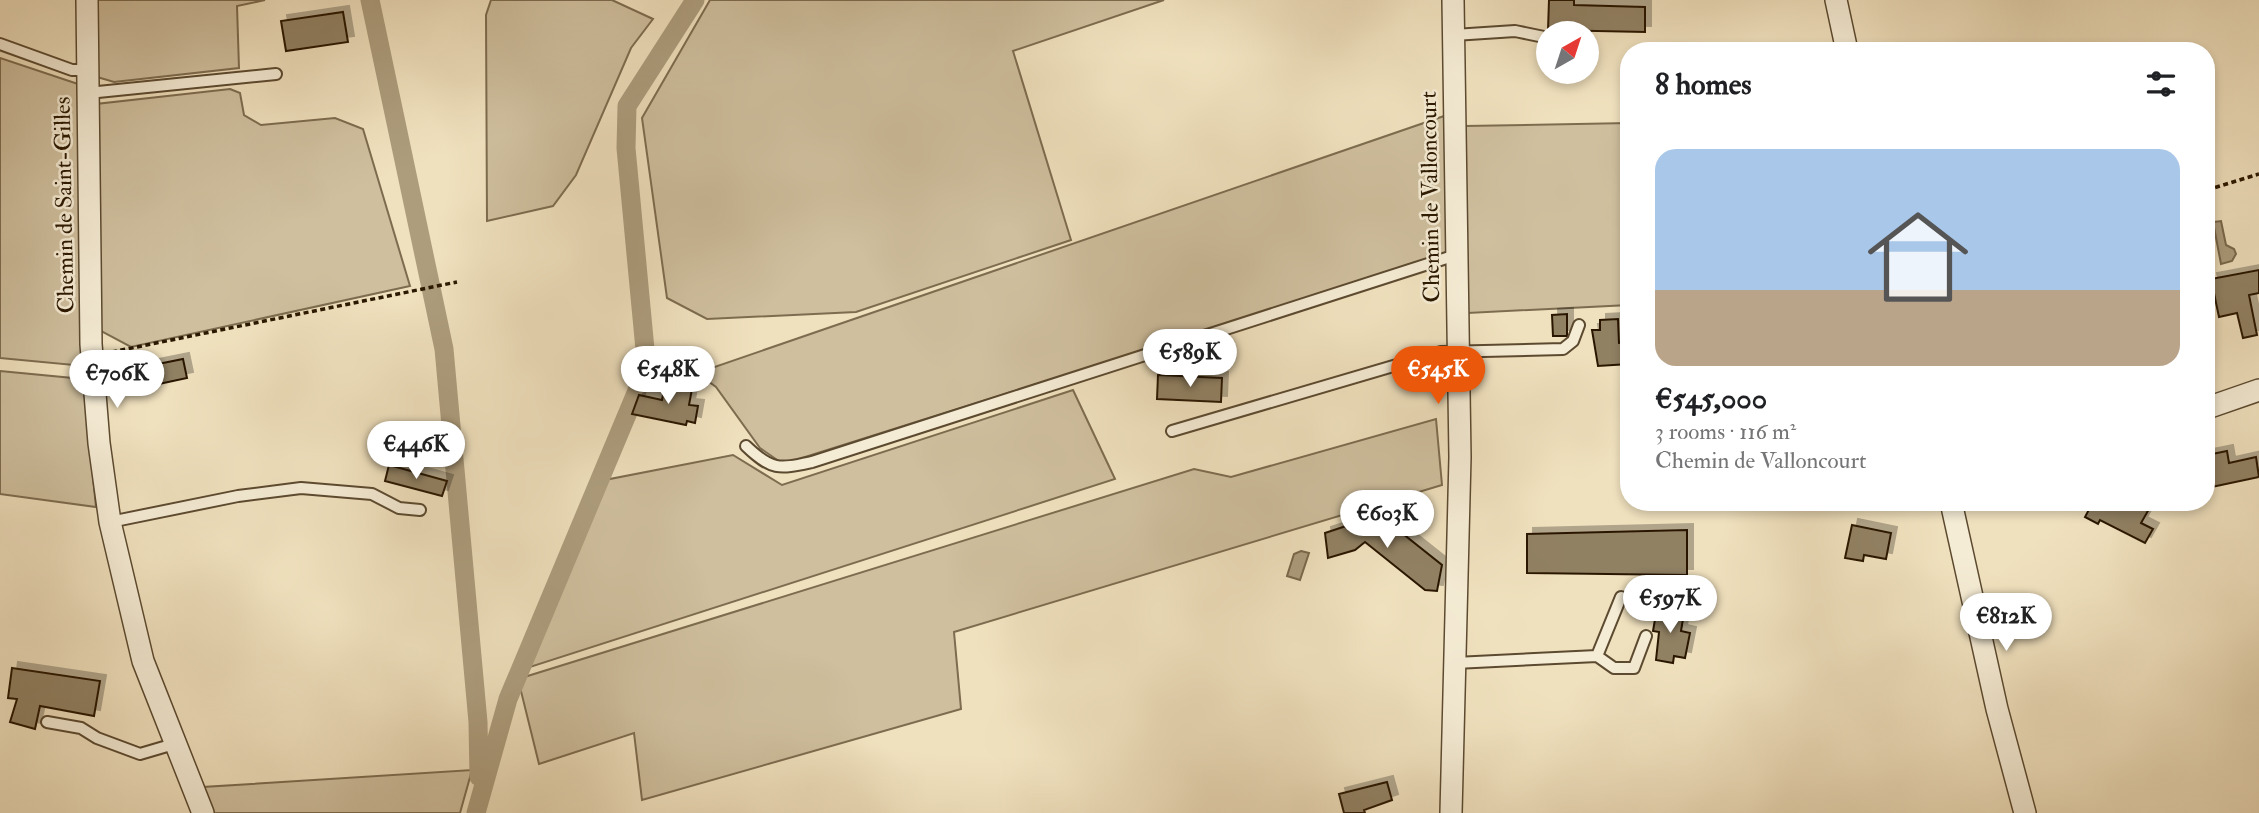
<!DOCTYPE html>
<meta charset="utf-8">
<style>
:root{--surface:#fff;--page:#f2f2f2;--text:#202124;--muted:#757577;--accent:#ea580c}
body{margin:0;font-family:"IM FELL Double Pica",serif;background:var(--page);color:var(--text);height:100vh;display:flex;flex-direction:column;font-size:26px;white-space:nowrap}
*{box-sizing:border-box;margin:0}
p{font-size:23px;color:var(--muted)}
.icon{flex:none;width:38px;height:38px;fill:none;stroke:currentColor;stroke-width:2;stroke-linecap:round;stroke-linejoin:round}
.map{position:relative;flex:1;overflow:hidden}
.panel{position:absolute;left:1620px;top:42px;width:595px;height:469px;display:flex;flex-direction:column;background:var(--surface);border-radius:28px;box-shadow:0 4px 10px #0003}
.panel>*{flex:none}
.needle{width:46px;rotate:39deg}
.controls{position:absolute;left:1536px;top:21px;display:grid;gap:14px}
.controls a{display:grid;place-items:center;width:63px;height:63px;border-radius:50%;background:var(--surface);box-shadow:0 4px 10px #0003;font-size:35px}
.price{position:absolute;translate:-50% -60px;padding:0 16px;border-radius:24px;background:#fff;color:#222;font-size:23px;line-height:46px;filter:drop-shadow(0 2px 4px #0008)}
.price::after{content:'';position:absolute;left:50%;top:42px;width:21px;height:16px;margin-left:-10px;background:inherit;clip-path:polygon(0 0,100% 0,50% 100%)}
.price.active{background:var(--accent);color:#fff}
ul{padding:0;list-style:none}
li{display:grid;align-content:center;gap:14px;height:371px;padding:0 35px}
li span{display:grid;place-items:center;height:217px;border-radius:21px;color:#555}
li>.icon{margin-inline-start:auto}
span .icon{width:126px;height:126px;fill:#fffc;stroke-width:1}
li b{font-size:30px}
h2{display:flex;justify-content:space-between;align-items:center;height:84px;padding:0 35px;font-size:30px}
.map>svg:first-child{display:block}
</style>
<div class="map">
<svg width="2259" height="813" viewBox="0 0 2259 813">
<defs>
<filter id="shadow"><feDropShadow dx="6" dy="-6" stdDeviation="0" flood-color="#0004"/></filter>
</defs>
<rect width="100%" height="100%" fill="#f0e1be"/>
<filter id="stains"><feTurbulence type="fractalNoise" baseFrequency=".00286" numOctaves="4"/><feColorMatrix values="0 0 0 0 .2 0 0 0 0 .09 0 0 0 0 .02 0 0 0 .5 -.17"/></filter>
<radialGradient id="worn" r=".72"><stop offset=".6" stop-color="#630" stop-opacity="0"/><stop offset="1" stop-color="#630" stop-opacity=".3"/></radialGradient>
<path fill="#cfbf9e" stroke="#7d6c4f" stroke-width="2" d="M94,0H265L237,6L239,68L114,82L97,77Z
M491,0H612L653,19L631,48L576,175L553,206L487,221L486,15Z
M710,0H1164L1013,51L1071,240L856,312L707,319L667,298L642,118Z
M0,58L78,84L84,366L0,358Z
M230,89L240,93L244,115L261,125L335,118L363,129L410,286L131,347L99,330L96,104Z
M1450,114L1449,254L783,464L760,448L716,387L697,373Z
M1629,123V305L1468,313L1465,126Z
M0,371L83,379L96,507L0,494Z
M1073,390L1115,479L527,668L605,480L733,455L782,485Z
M1436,419L1442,485L954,632L961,709L642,800L634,733L539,764L518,679L1194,469L1231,477Z
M472,770L460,813H214L203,787Z"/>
<path fill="#ad9d7d" stroke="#79684b" stroke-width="2" d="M2221,221L2226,245L2234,249L2236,254L2232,261L2221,264L2213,222Z
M1301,551L1309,553L1300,580L1287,576L1294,554Z"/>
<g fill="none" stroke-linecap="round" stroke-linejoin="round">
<path stroke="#ad9d7d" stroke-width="19" d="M370,0L444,349L478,722L479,777
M476,813L508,699L639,386L646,360L626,148L627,106L695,0"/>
</g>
<path fill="#918163" stroke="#2b1800" stroke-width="2" filter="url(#shadow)" d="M1549,0H1574V5L1645,7V32L1548,30Z
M343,12L348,42L286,51L281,21Z
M2259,270V293L2249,295L2257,335L2243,338L2237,313L2219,317L2211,279Z
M1567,314V336H1553L1552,315Z
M1618,319L1619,343L1629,342V364L1598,366L1592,330H1600V320Z
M183,359L187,378L112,394L108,374Z
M1158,375L1222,378L1221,402L1157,399Z
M665,384L692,389L689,405L698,406L695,423L687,421L686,425L632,414L639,395L662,400Z
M2227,451L2229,463L2256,457L2259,477L2207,488V455Z
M389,465L447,481L442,496L385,481Z
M2093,502H2153L2141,523L2153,529L2145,543L2100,520L2098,524L2085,517Z
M1370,518L1372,524L1383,518L1442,565L1437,591L1425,590L1365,542L1355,550L1328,558L1325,533Z
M1852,525L1891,533L1886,559L1864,555L1863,561L1845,558Z
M1687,530V575L1527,573V534Z
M1657,608L1684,613L1681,631L1690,633L1685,658L1674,656L1673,663L1656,660L1659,632L1653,631Z
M12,668L100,681L94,716L40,706L35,729L10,722L17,699L8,698Z
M1387,782L1392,800L1364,810L1365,813H1344L1339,794Z"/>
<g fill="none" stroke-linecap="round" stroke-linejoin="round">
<g stroke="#5c4a30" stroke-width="14">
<path id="lane" d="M1454,35L1515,31L1549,38
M0,44L72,70H89
M88,93L276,74
M1172,431L1441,352L1563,349L1573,341L1579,325
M746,446C772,471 779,469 812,462L1456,255
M110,522L238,496L301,488L372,494L399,508L420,510
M1597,656L1614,668H1634L1646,636
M1455,663L1597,656L1621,597
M47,722L81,728L97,738L140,754L174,744"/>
</g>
<g stroke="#5c4a30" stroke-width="24">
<path id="street" d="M87,0L91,344L99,443L110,522L143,661L203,813
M1836,0L1847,51
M2207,408L2259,390
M1951,502L1997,709L2025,813
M1451,813L1460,457L1453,0"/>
</g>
<path stroke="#2b1800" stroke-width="3.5" stroke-dasharray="5 3.5" stroke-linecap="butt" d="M2207,190L2259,174
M112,352L457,282"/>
<use href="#lane" stroke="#f5ecd5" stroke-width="10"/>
<use href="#street" stroke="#f5ecd5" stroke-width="21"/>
</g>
<g text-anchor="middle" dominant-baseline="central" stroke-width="5" stroke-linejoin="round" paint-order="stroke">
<g font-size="23" fill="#2b1800" stroke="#f5ecd5">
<text transform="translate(1430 197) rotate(-91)">Chemin de Valloncourt</text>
<text transform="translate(64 205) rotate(-91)">Chemin de Saint-Gilles</text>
</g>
</g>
<rect width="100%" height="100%" filter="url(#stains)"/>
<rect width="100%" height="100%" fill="url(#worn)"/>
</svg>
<div class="controls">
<a><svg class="needle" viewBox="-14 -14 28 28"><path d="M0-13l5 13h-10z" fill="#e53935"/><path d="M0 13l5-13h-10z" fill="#757577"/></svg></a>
</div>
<b class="price" style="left:1190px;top:389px">€589K</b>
<b class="price" style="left:668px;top:406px">€548K</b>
<b class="price active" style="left:1438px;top:406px">€545K</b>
<b class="price" style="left:117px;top:410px">€706K</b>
<b class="price" style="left:416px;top:481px">€446K</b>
<b class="price" style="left:1387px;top:550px">€603K</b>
<b class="price" style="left:1670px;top:635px">€597K</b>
<b class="price" style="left:2006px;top:653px">€812K</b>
<section class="panel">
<h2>8 homes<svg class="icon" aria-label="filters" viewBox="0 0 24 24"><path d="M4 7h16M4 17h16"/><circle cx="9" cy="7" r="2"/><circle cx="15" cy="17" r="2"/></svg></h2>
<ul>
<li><span style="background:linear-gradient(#a9c7e8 65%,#b9a48a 0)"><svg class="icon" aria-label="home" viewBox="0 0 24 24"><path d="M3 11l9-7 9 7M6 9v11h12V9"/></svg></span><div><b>€545,000</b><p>3 rooms · 116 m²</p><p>Chemin de Valloncourt</p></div></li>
</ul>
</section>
</div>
